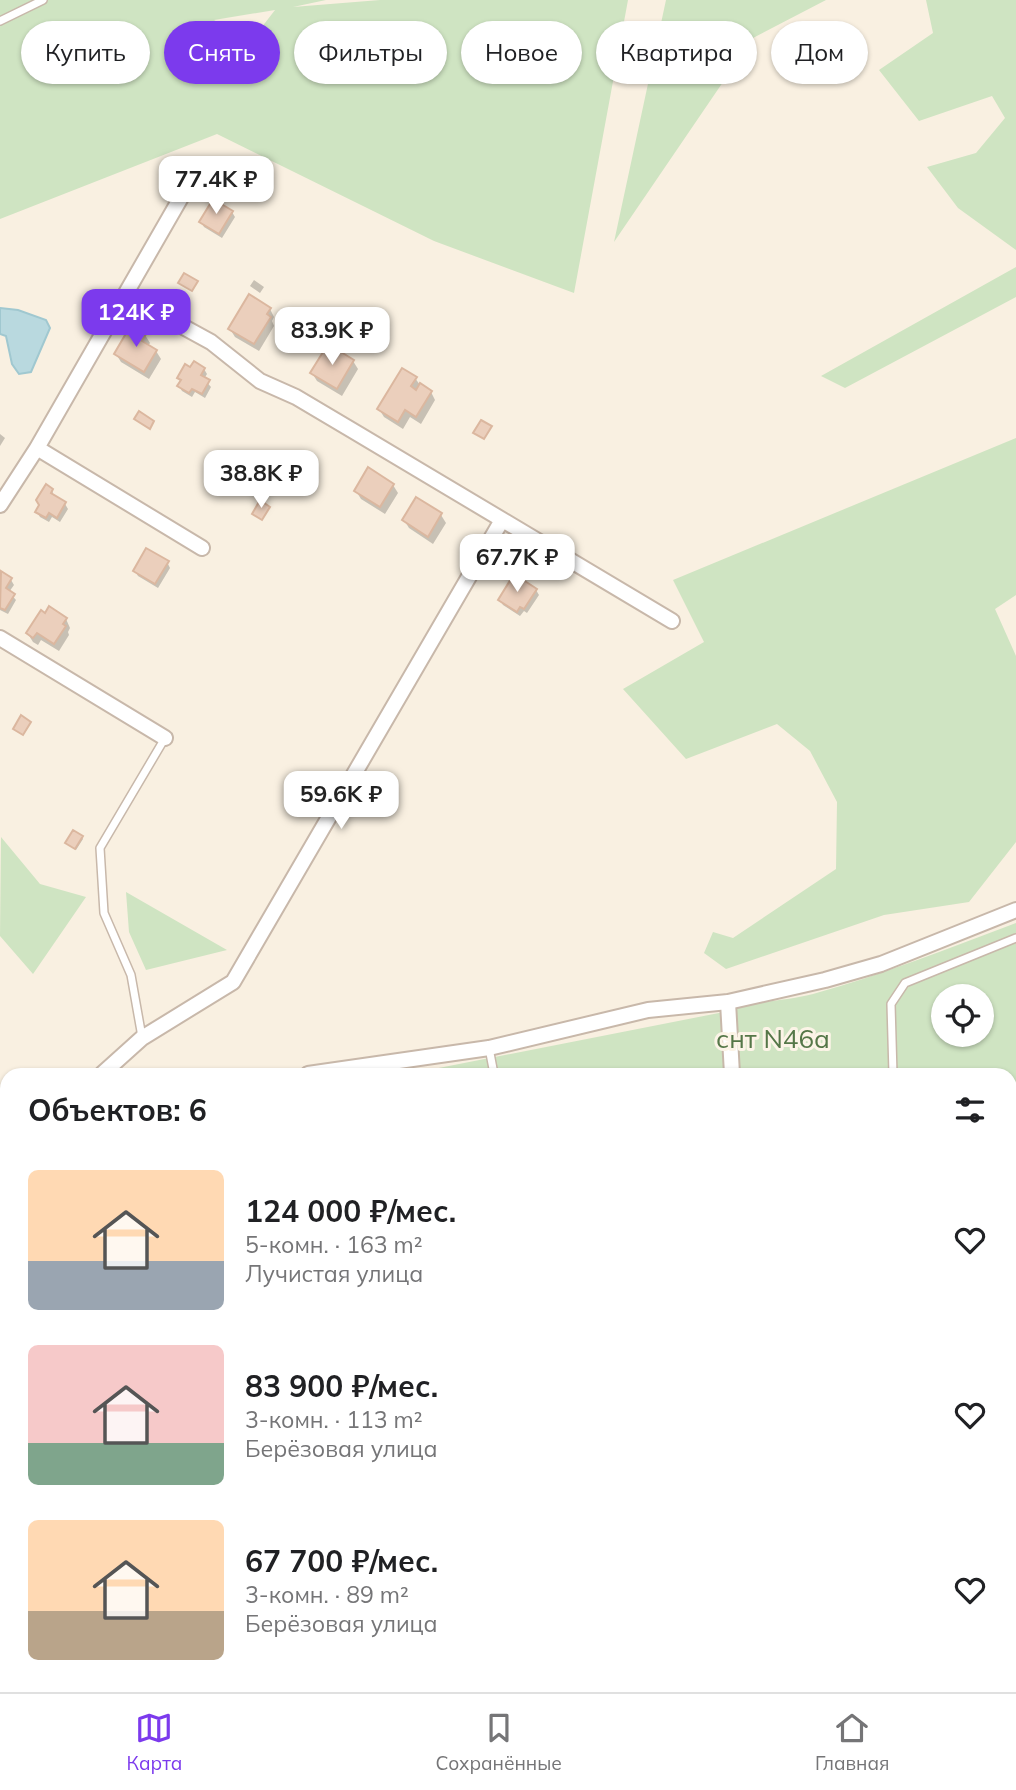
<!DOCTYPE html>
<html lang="ru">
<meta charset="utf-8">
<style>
:root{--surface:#fff;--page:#f6f6f6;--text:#202124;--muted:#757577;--line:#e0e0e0;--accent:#7c3aed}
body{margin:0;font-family:Mulish,sans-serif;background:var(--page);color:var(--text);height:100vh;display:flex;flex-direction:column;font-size:26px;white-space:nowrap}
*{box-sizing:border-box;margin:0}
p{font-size:23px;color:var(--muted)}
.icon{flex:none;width:38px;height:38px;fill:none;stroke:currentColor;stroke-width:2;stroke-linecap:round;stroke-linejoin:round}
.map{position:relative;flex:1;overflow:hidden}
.sheet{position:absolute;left:0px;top:1068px;width:1017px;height:625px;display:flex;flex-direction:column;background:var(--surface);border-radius:21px 21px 0 0;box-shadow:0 2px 5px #0004}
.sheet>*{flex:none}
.banner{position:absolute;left:21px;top:21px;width:975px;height:63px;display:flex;gap:14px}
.buttons{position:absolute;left:931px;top:984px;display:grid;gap:14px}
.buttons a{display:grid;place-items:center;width:63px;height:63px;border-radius:50%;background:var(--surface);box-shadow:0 2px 5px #0004;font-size:35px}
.price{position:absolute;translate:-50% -60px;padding:0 16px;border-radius:14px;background:#fff;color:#222;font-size:23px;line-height:46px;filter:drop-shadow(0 2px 4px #0008)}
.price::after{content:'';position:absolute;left:50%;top:42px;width:21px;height:16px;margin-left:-10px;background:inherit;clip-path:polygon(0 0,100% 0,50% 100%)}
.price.current{background:var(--accent);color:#fff}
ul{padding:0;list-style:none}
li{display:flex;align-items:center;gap:21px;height:175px;padding:0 28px}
li span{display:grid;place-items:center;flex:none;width:196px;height:140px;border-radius:10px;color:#555}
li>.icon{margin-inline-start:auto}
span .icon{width:84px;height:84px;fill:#fffc;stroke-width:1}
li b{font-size:30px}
h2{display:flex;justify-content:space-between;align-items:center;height:84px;padding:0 28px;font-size:30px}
.chip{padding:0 24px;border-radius:32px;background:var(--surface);box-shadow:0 2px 5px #0004;font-size:24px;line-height:63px}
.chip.current{background:var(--accent);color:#fff}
.tab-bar{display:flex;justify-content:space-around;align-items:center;height:98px;border-top:2px solid var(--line);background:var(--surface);font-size:19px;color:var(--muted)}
.tab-bar a{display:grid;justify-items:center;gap:4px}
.tab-bar .current{color:var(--accent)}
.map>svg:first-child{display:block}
</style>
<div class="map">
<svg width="1016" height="1692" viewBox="0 0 1016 1692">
<rect width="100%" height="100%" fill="#f9f0e1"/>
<path fill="#efe2d1" d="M1016,1610V1692H772V1685H1010V1612Z"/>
<path fill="#cfe4c2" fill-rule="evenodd" d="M0,0H326L293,7L380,0H628L574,293L434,241L217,134L0,219ZM275,10L251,41L214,20Z
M666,0H826L753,38L614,242Z
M926,0H1016V250L958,208L927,167L976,153L1005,118L992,96L919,121L879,70L933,33Z
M1016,267V297L845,388L821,376Z
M1016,438V595L995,609L1016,656V842L969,902L884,915L726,969L704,953L713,932L733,938L836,869L837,802L810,751L777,724L686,759L623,689L704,642L673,580Z
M1,837L40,884L86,897L33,974L0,936Z
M126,892L227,950L146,970L129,932Z
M1016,923V1569L1010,1571V1074H408L724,1012C753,1000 783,1002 813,994C882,975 949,948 1016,923ZM943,996H982V1034H943Z
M7,1580V1685H759L760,1692H0V1590Z"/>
<path fill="#b9d9df" stroke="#a0c8d0" stroke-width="2" d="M0,308L18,310L46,320L50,328L31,372L19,374L12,364L6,336L0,334Z"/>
<path fill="#0003" d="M232,212L235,217L222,238L204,227L201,222Z
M254,280L264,287L260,293L250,286Z
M270,309L274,317L272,321L274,326L259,351L235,337L230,329Z
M145,335L150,343L148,346L156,351L161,359L149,379L121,362L116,354Z
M353,361L358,369L342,396L317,381L312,373Z
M194,363L204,369L207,374L204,379L211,387L205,398L195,392L192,397L182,391L179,386L181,383L179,378Z
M415,378L420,385L431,392L435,400L421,424L410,417L403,429L384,417L379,409Z
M0,434L5,438L0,446Z
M393,485L398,493L385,514L361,499L356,491Z
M52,490L54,497L65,504L68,509L60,522L52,517L49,522L40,517L37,512Z
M417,500L441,515L446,523L433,544L409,528L404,520Z
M167,562L170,568L158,588L138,576L135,571Z
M1,574L11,580L14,585L9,592L16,600L8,614L0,610Z
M536,590L539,595L527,613L524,611L520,616L503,605L500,600Z
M66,619L70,628L68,632L69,635L59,651L41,640L38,645L33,642L28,634Z
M82,837L83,839L76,850L67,843Z
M990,1685H996L998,1692H992Z"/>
<path fill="#ebcfbc" stroke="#dbb79f" stroke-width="2" d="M213,199L233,211L219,234L199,222Z
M184,273L198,281L192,291L178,283Z
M249,294L271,308L267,314L271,317L254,344L228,329Z
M131,325L146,334L142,341L157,350L144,372L114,354Z
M328,344L354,360L337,389L310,373Z
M194,361L205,368L201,375L210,380L202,394L192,389L189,393L177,386L181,380L177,378L185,364L190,367Z
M402,368L417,377L411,386L416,390L420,383L432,391L416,417L405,410L398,422L377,409Z
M139,411L154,421L150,429L134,419Z
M481,420L492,426L484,439L473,433Z
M368,467L394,484L380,507L354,491Z
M46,484L53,489L51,493L66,502L57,518L49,513L46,518L35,512L39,505L36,500Z
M416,497L442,513L428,537L402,520Z
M260,500L270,507L262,520L252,514Z
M146,548L169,561L155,584L133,571Z
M1,571L12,578L6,588L15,594L5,610L0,608Z
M514,574L537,589L524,609L520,607L517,612L498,600Z
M49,606L67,618L63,624L66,626L54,644L37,633L33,638L26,633L41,610L45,613Z
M21,715L31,722L23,735L13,729Z
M73,830L83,836L75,849L65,843Z"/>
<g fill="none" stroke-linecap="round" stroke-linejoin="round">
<g stroke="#c8b8aa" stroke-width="10">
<path id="service" d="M0,21L43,0
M142,1037L131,975L104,913L100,848L165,738
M489,1048L494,1074
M893,1074L891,1004L905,983L1016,938
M140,1685L141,1692
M216,1685L217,1692
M310,1685V1692
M421,1685L422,1692
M531,1685L532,1692
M641,1685V1692
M61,1692L62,1685"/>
</g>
<g stroke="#c8b8aa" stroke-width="18">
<path id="minor" d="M125,295L211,342L260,381L296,397L355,432L672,621
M37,448L202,548
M0,505L37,448L191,180
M0,638L165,738
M728,1002L732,1074
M102,1074L142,1038L233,982L502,520
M308,1074L489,1048L648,1010L728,1002L825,980L881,964L1016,910
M0,1099L7,1104
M0,1133L7,1130
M764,1685V1692"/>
</g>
<use href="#service" stroke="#fff" stroke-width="7"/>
<use href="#minor" stroke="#fff" stroke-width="14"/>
</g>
<g text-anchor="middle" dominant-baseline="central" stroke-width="6" stroke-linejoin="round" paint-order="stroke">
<g font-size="26" fill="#557748" stroke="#fcf4e7">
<text x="773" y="1038">снт N46а</text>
</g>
</g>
</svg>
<div class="buttons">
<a><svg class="icon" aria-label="locate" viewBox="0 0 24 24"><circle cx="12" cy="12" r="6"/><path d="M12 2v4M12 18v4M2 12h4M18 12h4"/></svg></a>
</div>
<b class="price" style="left:216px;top:216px">77.4K ₽</b>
<b class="price current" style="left:136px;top:349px">124K ₽</b>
<b class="price" style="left:332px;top:367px">83.9K ₽</b>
<b class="price" style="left:261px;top:510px">38.8K ₽</b>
<b class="price" style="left:517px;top:594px">67.7K ₽</b>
<b class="price" style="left:341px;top:831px">59.6K ₽</b>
<div class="banner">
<a class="chip">Купить</a>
<a class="chip current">Снять</a>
<a class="chip">Фильтры</a>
<a class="chip">Новое</a>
<a class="chip">Квартира</a>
<a class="chip">Дом</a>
</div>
<section class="sheet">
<h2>Объектов: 6<svg class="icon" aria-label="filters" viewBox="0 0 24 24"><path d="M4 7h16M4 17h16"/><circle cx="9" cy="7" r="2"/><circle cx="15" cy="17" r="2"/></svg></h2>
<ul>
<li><span style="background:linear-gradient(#ffd9b3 65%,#9aa5b1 0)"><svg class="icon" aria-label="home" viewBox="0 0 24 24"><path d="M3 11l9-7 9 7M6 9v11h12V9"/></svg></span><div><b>124 000 ₽/мес.</b><p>5-комн. · 163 m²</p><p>Лучистая улица</p></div><svg class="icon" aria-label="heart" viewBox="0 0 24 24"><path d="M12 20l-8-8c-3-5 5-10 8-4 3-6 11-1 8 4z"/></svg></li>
<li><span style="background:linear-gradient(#f6c9c9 70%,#7fa58c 0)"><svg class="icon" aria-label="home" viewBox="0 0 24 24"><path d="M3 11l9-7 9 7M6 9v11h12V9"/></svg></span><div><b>83 900 ₽/мес.</b><p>3-комн. · 113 m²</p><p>Берёзовая улица</p></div><svg class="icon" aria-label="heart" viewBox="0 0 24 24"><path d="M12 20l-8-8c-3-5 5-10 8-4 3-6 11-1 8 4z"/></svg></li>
<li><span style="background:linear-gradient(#ffd9b3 65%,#b9a48a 0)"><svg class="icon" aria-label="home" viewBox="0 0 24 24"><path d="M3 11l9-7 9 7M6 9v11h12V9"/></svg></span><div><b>67 700 ₽/мес.</b><p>3-комн. · 89 m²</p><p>Берёзовая улица</p></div><svg class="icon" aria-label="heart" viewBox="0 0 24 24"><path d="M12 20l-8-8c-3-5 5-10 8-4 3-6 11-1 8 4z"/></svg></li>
</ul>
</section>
</div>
<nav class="tab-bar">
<a class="current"><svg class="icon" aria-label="map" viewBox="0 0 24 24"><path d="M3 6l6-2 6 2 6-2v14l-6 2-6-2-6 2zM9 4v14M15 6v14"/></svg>Карта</a>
<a><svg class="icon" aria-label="saved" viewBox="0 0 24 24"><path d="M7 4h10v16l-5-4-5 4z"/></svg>Сохранённые</a>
<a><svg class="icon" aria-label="home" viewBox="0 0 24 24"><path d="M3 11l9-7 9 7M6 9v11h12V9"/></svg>Главная</a>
</nav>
